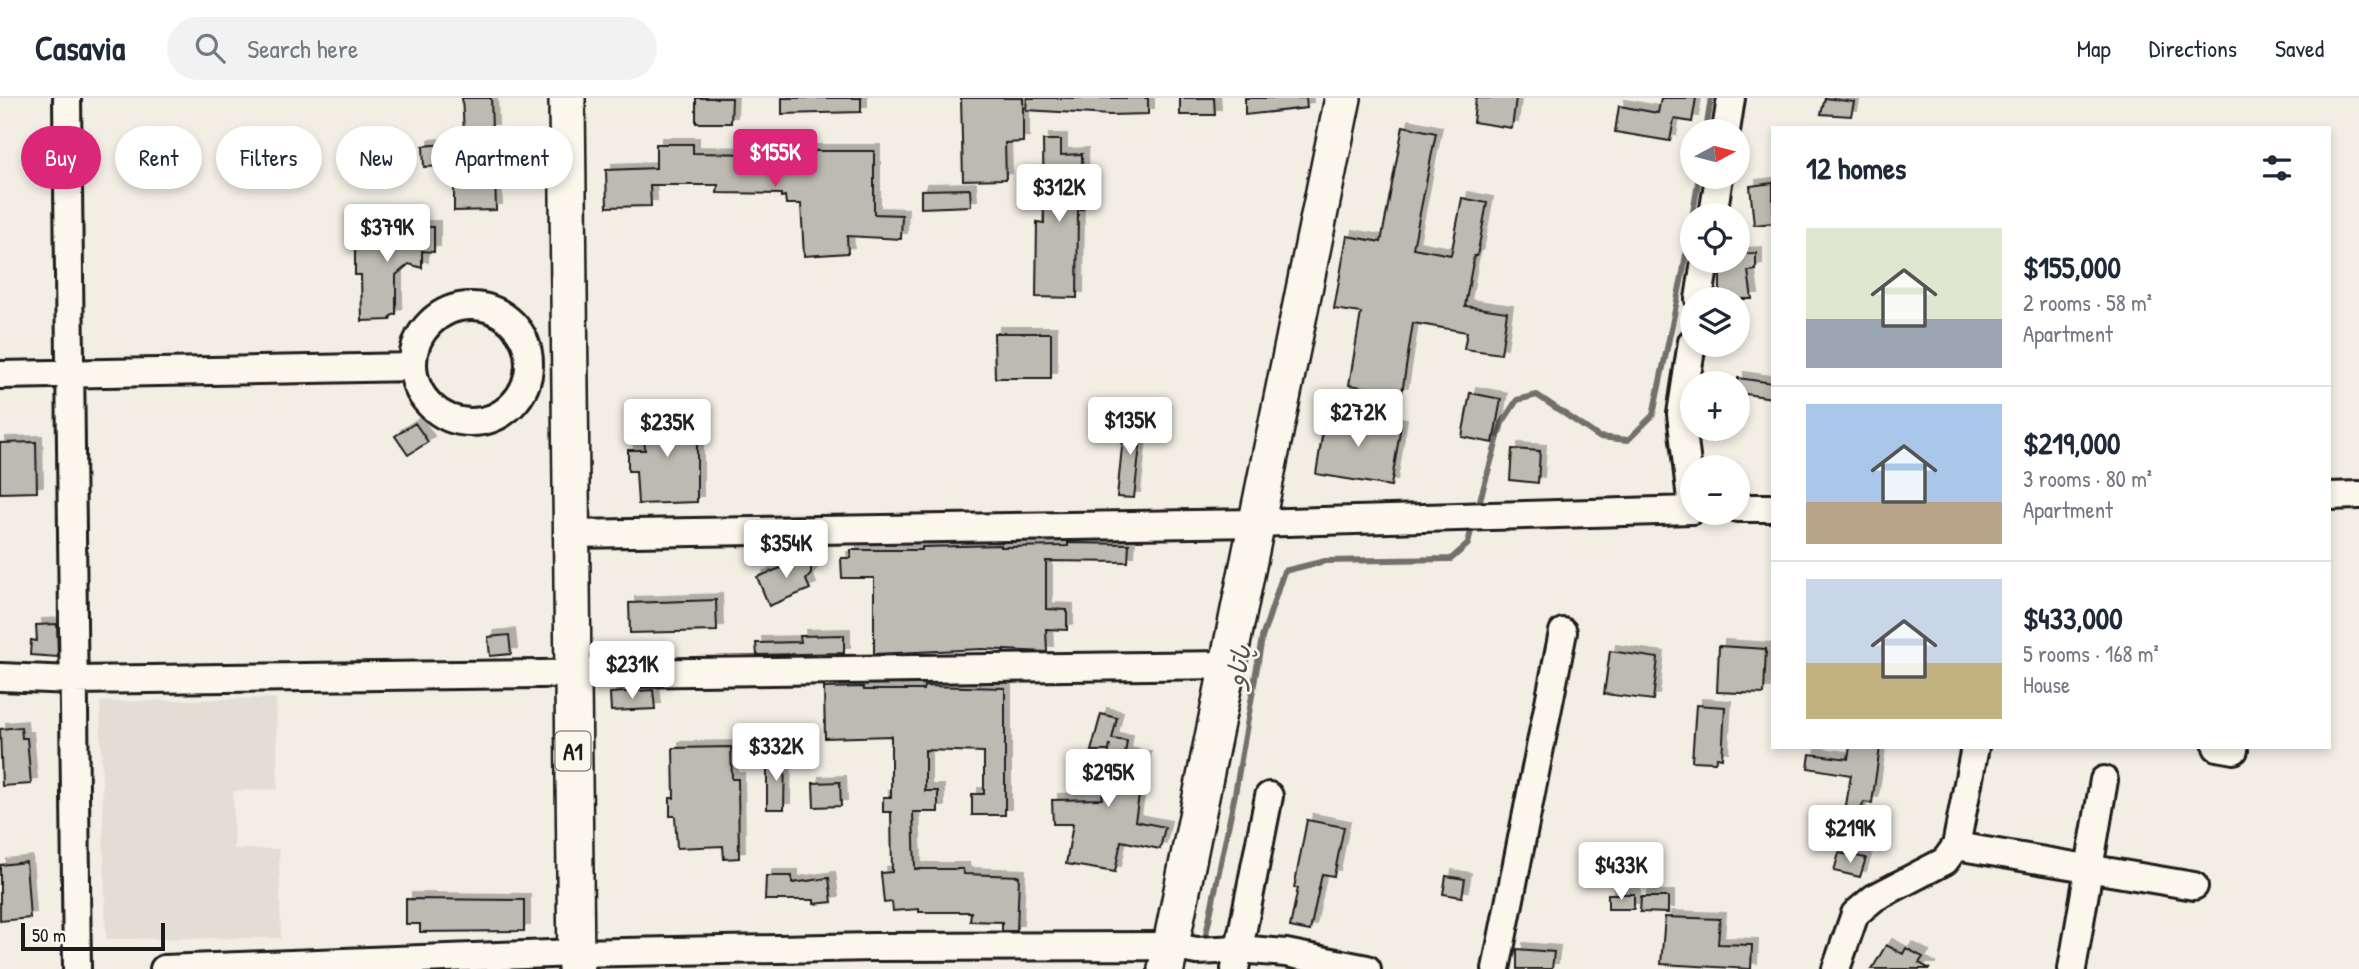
<!DOCTYPE html>
<meta charset="utf-8">
<style>
:root{--surface:#fff;--page:#f2f2f3;--text:#1f2937;--muted:#747a83;--line:#e0e1e3;--accent:#db2777}
body{margin:0;font-family:"Patrick Hand","Playpen Sans Arabic",sans-serif;background:var(--page);color:var(--text);height:100vh;display:flex;flex-direction:column;font-size:26px;white-space:nowrap}
*{box-sizing:border-box;margin:0}
p{font-size:23px;color:var(--muted)}
.icon{flex:none;width:38px;height:38px;fill:none;stroke:currentColor;stroke-width:2;stroke-linecap:round;stroke-linejoin:round}
.map{position:relative;flex:1;overflow:hidden}
.drawer{position:absolute;left:1771px;top:28px;width:560px;height:623px;display:flex;flex-direction:column;background:var(--surface);border-radius:0px;box-shadow:0 4px 10px #0003}
.drawer>*{flex:none}
.hud{position:absolute;left:21px;top:28px;width:665px;height:63px;display:flex;gap:14px}
.needle{width:46px;rotate:83deg}
.controls{position:absolute;left:1680px;top:21px;display:grid;gap:14px}
.controls a{display:grid;place-items:center;width:70px;height:70px;border-radius:50%;background:var(--surface);box-shadow:0 4px 10px #0003;font-size:35px}
.scale{position:absolute;left:21px;bottom:18px;width:144px;box-sizing:border-box;padding-left:7px;border:4px solid #1c1c1c;border-top:0;font-size:19px;line-height:24px;white-space:nowrap;color:#1c1c1c;-webkit-text-stroke:5px #fbf7ec;paint-order:stroke}
.price{position:absolute;translate:-50% -60px;padding:0 16px;border-radius:7px;background:#fff;color:#222;font-size:23px;line-height:46px;filter:drop-shadow(0 2px 4px #0008)}
.price::after{content:'';position:absolute;left:50%;top:42px;width:21px;height:16px;margin-left:-10px;background:inherit;clip-path:polygon(0 0,100% 0,50% 100%)}
.price.active{background:var(--accent);color:#fff}
ul{padding:0;list-style:none}
li{display:flex;align-items:center;gap:21px;height:175px;padding:0 35px}
li+li{border-top:2px solid var(--line)}
li span{display:grid;place-items:center;flex:none;width:196px;height:140px;border-radius:0px;color:#555}
li>.icon{margin-inline-start:auto}
span .icon{width:84px;height:84px;fill:#fffc;stroke-width:1}
li b{font-size:30px}
h2{display:flex;justify-content:space-between;align-items:center;height:84px;padding:0 35px;font-size:30px}
.tag{padding:0 24px;border-radius:32px;background:var(--surface);box-shadow:0 4px 10px #0003;font-size:24px;line-height:63px}
.tag.active{background:var(--accent);color:#fff}
header{display:flex;align-items:center;gap:42px;box-sizing:border-box;height:98px;padding:0 35px;background:var(--surface);border-bottom:2px solid var(--line)}
header strong{font-size:33px}
nav{display:flex;gap:38px;margin-inline-start:auto;font-size:24px}
.search{width:490px;height:63px;background:var(--page);display:flex;align-items:center;gap:18px;box-sizing:border-box;padding:0 24px;border-radius:38px;color:var(--muted);font-size:26px}
.map>svg:first-child{display:block}
</style>
<header>
<strong>Casavia</strong>
<div class="search"><svg class="icon" aria-label="search" viewBox="0 0 24 24"><circle cx="10" cy="10" r="6"/><path d="M15 15l6 6"/></svg>Search here</div>
<nav><a>Map</a><a>Directions</a><a>Saved</a></nav>
</header>
<div class="map">
<svg width="2359" height="871" viewBox="0 0 2359 871">
<defs>
<filter id="shadow"><feDropShadow dx="6" dy="-6" stdDeviation="0" flood-color="#0004"/></filter>
</defs>
<rect width="100%" height="100%" fill="#f2eee4"/>
<filter id="ink" filterUnits="userSpaceOnUse"><feTurbulence type="fractalNoise" baseFrequency=".0143" numOctaves="2"/><feDisplacementMap in="SourceGraphic" scale="14" xChannelSelector="R" yChannelSelector="G"/><feConvolveMatrix kernelMatrix="1 2 1 2 8 2 1 2 1" color-interpolation-filters="sRGB"/></filter>
<g filter="url(#ink)">
<path fill="#e2ded5" d="M276,600L278,691L233,693L234,751H279L281,840L106,841L100,604Z"/>
<g fill="none" stroke-linecap="round" stroke-linejoin="round">
<path stroke="#716f6b" stroke-width="6" d="M1706,33L1711,0
M1480,402L1502,325L1517,302L1537,297L1599,339L1628,342L1653,317L1683,174L1699,79
M1204,846L1235,696L1262,540L1284,473L1325,463L1451,461L1468,446L1471,433"/>
</g>
<path fill="#bdbab1" stroke="#1c1c1c" stroke-width="2" filter="url(#shadow)" d="M462,0H491L492,32L464,33Z
M696,0H732L731,25H696Z
M782,0H861V14L782,16Z
M961,0H1023V44L1005,45L1006,81L963,82Z
M1027,0H1148V16L1110,17L1026,12Z
M1180,0H1214L1215,17H1180Z
M1245,0H1306L1307,10L1245,17Z
M1476,0H1516L1512,30L1473,24Z
M1661,0H1696L1692,24L1674,21L1670,43L1615,34L1619,8L1658,15Z
M1825,0L1854,4L1851,18L1821,16Z
M1403,28L1436,35L1413,150L1451,157L1462,100L1487,105L1477,158H1474L1465,208L1507,214L1501,256L1464,251L1467,234L1413,225L1402,295L1349,287L1361,215L1334,211L1347,138L1381,144Z
M1043,42H1061V57L1082,56L1083,111H1078L1077,200L1036,199L1037,124L1044,125Z
M445,46L446,68L424,69L423,48Z
M656,46H693V55L757,56V58H801V53H874V116L902,117L901,141L847,138L848,155L804,158L801,106H786L785,98L781,99V96L717,95L718,87H650L651,108L607,109L606,72L656,70Z
M454,70H480V76H495L496,112L454,113Z
M1773,85V125L1754,127L1750,88Z
M970,91L971,108L921,110V92Z
M355,129H434V154L422,153V170L409,166L396,177V216L391,218L390,222L362,223L361,177H355Z
M1756,155V172L1748,173L1752,201H1720V163H1738V156Z
M994,235H1051V280H995Z
M1738,280L1773,285V300L1738,295Z
M1470,295L1501,301L1493,345L1462,339Z
M697,313V404L638,406L636,373H628V352H645L643,314Z
M1326,314L1401,327L1391,388L1316,376Z
M1125,319L1143,321L1134,400L1117,399Z
M415,325L428,344L408,357L395,338Z
M36,344L37,394L0,395V345Z
M1512,351L1540,353L1538,385L1510,382Z
M1068,445L1129,446L1128,464L1046,463V511L1067,512V532L1046,531L1047,554L982,551L874,556V480H842L841,460H851V452H922V449L1001,447V449L1068,448Z
M806,456L811,469V476L806,482L810,491L769,508L757,479L781,470L778,463L792,457L793,461Z
M716,502L717,533L630,535L629,505Z
M57,526L58,559L30,557L31,542L37,543L36,527Z
M509,537L511,556L490,558L488,539Z
M844,537V555L757,557L756,545L801,544L800,538Z
M1719,548L1766,551L1764,596L1717,594Z
M1610,553L1658,560L1653,602L1604,596Z
M924,588L1005,590V717H972V696H984V654L925,652V693H938V714H913L915,771H963L964,776L1019,778L1017,833H1002V824L970,823L971,814H919V811L893,813L892,804L884,805L881,775L892,774L891,714H883V699H891V638L825,640L824,590L863,589L864,592H923Z
M653,592L655,611L611,613L610,595Z
M1696,607L1725,609L1722,660L1717,659L1715,664L1692,663Z
M1101,616L1117,620L1112,641L1127,643L1125,656L1145,660L1135,723L1165,729L1160,751L1121,743L1115,774L1066,766L1073,726H1053L1052,702L1102,701L1110,646L1109,653H1091Z
M21,629L22,640H27L31,686L2,688L0,631Z
M731,649L732,681H738L739,760L724,761L723,748L677,750L675,718H670V700H674L673,650Z
M1850,649H1880L1872,705L1864,704L1846,745L1840,743L1851,677L1808,670L1810,656L1848,661Z
M767,659H785L784,711H767Z
M840,684L841,708L814,709L813,685Z
M1307,722L1344,729L1334,778L1322,776L1310,833L1290,829L1298,790H1294Z
M1839,755L1866,760L1860,779L1834,773Z
M26,764L30,820L0,823V767Z
M766,778H792V785L829,780L832,804L814,806V802H765Z
M1446,778L1465,781L1462,799L1443,796Z
M1608,796H1634V811H1608Z
M1641,799H1668V815L1640,814Z
M406,801L524,802V833L420,834V826H406Z
M1665,819L1720,821L1718,846L1752,847L1751,871L1661,866Z
M1886,847L1903,856L1906,850L1923,859L1919,865L1930,871H1872Z
M1517,851L1554,854L1552,871H1517Z"/>
<g fill="none" stroke-linecap="round" stroke-linejoin="round">
<g stroke="#1c1c1c" stroke-width="32">
<path id="minor" d="M67,0L77,871
M1726,33L1731,0
M1713,117L1719,79
M1699,201L1705,163
M413 266a58 58 0 1 1 116 0a58 58 0 1 1-116 0Z
M1692,244L1681,316L1692,410
M0,277L413,269
M2329,398L2359,397
M1738,410H1773
M570,436L1256,425L1692,412
M0,579L73,582L1228,567
M2217,649L2234,652
M1956,748L2194,788
M164,871L575,855L873,849L1170,848L1197,853L1239,851L1286,855L1367,871
M1235,871L1269,698
M1496,871L1563,534
M1836,871L1855,816L1874,800L1945,763L1956,748L1975,649
M2072,871L2104,682"/>
</g>
<g stroke="#1c1c1c" stroke-width="40">
<path id="major" d="M567,0L576,871
M1166,871L1343,0"/>
</g>
<use href="#minor" stroke="#fbf7ec" stroke-width="26"/>
<use href="#major" stroke="#fbf7ec" stroke-width="35"/>
</g>
</g>
<g text-anchor="middle" dominant-baseline="central" stroke-width="5" stroke-linejoin="round" paint-order="stroke">
<rect fill="#fbf7ec" stroke="#5f5e5a" stroke-width="2" x="555.5" y="633.5" width="35" height="39" rx="5"/>
<g font-size="23" font-weight="bold" fill="#1c1c1c">
<text x="573" y="653">A1</text>
</g>
<g font-size="26" font-style="italic" fill="#545351" stroke="#fbf7ec">
<text transform="translate(1238 568) rotate(-80)">پاتاو</text>
</g>
</g>
</svg>
<div class="controls">
<a><svg class="needle" viewBox="-14 -14 28 28"><path d="M0-13l5 13h-10z" fill="#e53935"/><path d="M0 13l5-13h-10z" fill="#747a83"/></svg></a>
<a><svg class="icon" aria-label="locate" viewBox="0 0 24 24"><circle cx="12" cy="12" r="6"/><path d="M12 2v4M12 18v4M2 12h4M18 12h4"/></svg></a>
<a><svg class="icon" aria-label="layers" viewBox="0 0 24 24"><path d="M12 4l9 5-9 5-9-5zM3 14l9 5 9-5"/></svg></a>
<a>+</a>
<a>−</a>
</div>
<div class="scale">50 m</div>
<b class="price active" style="left:775px;top:91px">$155K</b>
<b class="price" style="left:1059px;top:126px">$312K</b>
<b class="price" style="left:387px;top:166px">$379K</b>
<b class="price" style="left:1358px;top:351px">$272K</b>
<b class="price" style="left:1130px;top:359px">$135K</b>
<b class="price" style="left:667px;top:361px">$235K</b>
<b class="price" style="left:786px;top:482px">$354K</b>
<b class="price" style="left:632px;top:603px">$231K</b>
<b class="price" style="left:776px;top:685px">$332K</b>
<b class="price" style="left:1108px;top:711px">$295K</b>
<b class="price" style="left:1850px;top:767px">$219K</b>
<b class="price" style="left:1621px;top:804px">$433K</b>
<div class="hud">
<a class="tag active">Buy</a>
<a class="tag">Rent</a>
<a class="tag">Filters</a>
<a class="tag">New</a>
<a class="tag">Apartment</a>
</div>
<section class="drawer">
<h2>12 homes<svg class="icon" aria-label="filters" viewBox="0 0 24 24"><path d="M4 7h16M4 17h16"/><circle cx="9" cy="7" r="2"/><circle cx="15" cy="17" r="2"/></svg></h2>
<ul>
<li><span style="background:linear-gradient(#dfe7d0 65%,#9aa5b1 0)"><svg class="icon" aria-label="home" viewBox="0 0 24 24"><path d="M3 11l9-7 9 7M6 9v11h12V9"/></svg></span><div><b>$155,000</b><p>2 rooms · 58 m²</p><p>Apartment</p></div></li>
<li><span style="background:linear-gradient(#a9c7e8 70%,#b9a48a 0)"><svg class="icon" aria-label="home" viewBox="0 0 24 24"><path d="M3 11l9-7 9 7M6 9v11h12V9"/></svg></span><div><b>$219,000</b><p>3 rooms · 80 m²</p><p>Apartment</p></div></li>
<li><span style="background:linear-gradient(#c9d6e8 60%,#c2b280 0)"><svg class="icon" aria-label="home" viewBox="0 0 24 24"><path d="M3 11l9-7 9 7M6 9v11h12V9"/></svg></span><div><b>$433,000</b><p>5 rooms · 168 m²</p><p>House</p></div></li>
</ul>
</section>
</div>
